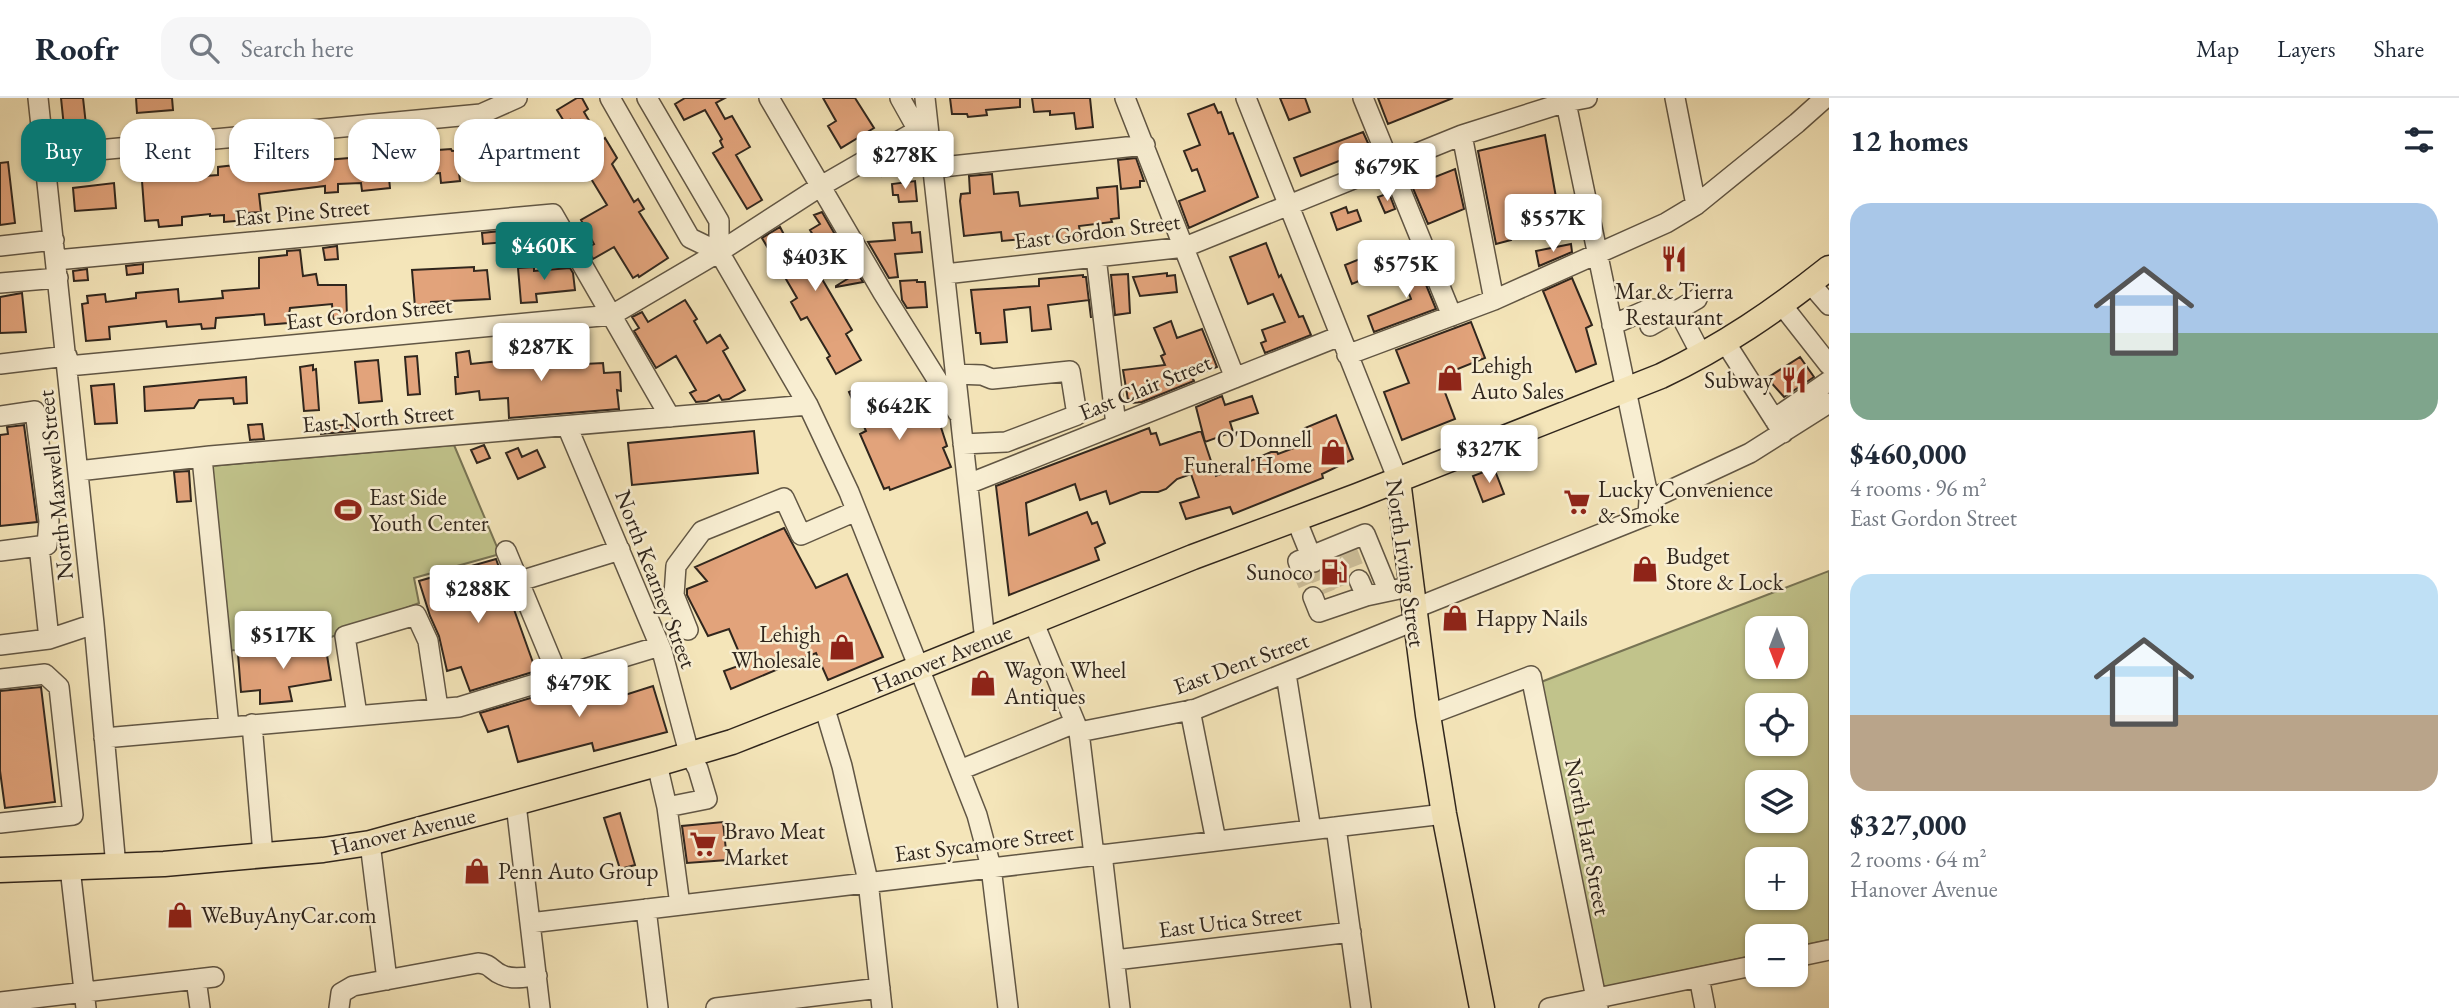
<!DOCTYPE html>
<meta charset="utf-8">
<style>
:root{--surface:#fff;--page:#f6f6f7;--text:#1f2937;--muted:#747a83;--line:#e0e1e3;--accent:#0f766e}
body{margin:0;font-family:"EB Garamond",serif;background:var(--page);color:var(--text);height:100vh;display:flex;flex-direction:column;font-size:26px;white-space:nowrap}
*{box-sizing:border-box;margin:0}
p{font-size:23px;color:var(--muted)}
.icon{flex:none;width:38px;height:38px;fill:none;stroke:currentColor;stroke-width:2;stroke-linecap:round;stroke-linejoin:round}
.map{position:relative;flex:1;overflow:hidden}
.side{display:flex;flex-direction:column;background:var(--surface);width:630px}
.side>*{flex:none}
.hud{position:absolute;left:21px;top:21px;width:665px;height:63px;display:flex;gap:14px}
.needle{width:46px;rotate:180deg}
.controls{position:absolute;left:1745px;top:518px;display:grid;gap:14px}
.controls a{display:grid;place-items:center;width:63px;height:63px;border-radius:14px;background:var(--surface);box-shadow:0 2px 5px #0004;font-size:35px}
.price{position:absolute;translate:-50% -60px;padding:0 16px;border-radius:7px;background:#fff;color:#222;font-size:23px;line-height:46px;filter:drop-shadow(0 2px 4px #0008)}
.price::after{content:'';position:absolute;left:50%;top:42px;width:21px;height:16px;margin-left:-10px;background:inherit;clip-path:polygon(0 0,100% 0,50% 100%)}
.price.active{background:var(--accent);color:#fff}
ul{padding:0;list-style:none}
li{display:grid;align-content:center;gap:14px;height:371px;padding:0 21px}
li span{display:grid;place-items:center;height:217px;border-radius:21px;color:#555}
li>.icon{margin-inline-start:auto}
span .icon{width:126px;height:126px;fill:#fffc;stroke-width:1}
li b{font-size:30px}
h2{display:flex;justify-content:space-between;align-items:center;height:84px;padding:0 21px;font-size:30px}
.pill{padding:0 24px;border-radius:21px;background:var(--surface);box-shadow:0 2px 5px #0004;font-size:24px;line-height:63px}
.pill.active{background:var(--accent);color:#fff}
header{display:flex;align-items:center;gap:42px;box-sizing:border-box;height:98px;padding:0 35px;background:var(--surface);border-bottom:2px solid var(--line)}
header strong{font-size:33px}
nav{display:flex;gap:38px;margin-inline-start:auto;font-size:24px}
.search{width:490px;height:63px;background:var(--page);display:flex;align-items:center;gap:18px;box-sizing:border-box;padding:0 24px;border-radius:21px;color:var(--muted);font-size:26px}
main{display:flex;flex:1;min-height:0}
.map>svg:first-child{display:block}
</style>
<header>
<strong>Roofr</strong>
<div class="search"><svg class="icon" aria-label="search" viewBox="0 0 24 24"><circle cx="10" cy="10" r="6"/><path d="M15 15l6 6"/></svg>Search here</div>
<nav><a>Map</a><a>Layers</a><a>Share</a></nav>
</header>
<main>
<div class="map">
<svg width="1829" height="910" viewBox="0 0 1829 910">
<rect width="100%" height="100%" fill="#f4e5b9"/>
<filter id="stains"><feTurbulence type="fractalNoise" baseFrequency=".00286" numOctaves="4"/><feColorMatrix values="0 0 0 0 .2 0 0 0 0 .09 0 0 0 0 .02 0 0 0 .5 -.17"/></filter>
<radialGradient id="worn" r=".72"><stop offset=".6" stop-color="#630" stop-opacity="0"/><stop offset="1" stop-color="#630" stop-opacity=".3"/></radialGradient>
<path fill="#c1c38b" stroke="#787454" stroke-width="2" fill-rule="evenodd" d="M454,347L500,456L414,480L419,505L326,541L228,553L210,368Z
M1829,473V842L1796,849V838H1757V857L1600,890L1541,584ZM1757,530H1796V569H1757ZM1757,607H1796V646H1757ZM1757,684H1796V723H1757ZM1757,761H1796V800H1757Z"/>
<path fill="#9fbdb8" stroke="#73817a" stroke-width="2" d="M543 64a11 11 0 1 1 22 0a11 11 0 1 1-22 0Z"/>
<path fill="#e2a37b" stroke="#30261d" stroke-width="2" d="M61,0H83L86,27L64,29Z
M136,0H172L173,12L137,15Z
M577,0H582L588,11L584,14L601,43L605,40L617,60L612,66L634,104L638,101L644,111L639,114L668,160L639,179L638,177L633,180L614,149L593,161L587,150L594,146L581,122L607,107L590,79L587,78L583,81L571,61L586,51L570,22L565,25L557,12Z
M685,0H725L716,5L725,21L732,18L750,49L736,57L762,102L747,111L713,55L723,49L720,43L722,41L705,12L684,22L675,6Z
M823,0H855L874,30L841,50L828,28L836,23Z
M950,0H1020V9L986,12L987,17L968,19L967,16H952Z
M1032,0H1090L1093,29L1076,31L1074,15L1050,17V13L1034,14Z
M1280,0H1305L1310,14L1289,22Z
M1378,0H1453L1388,26Z
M1214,6L1218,15L1221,14L1229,36L1233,35L1258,99L1189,130L1179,103L1205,93L1197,71L1192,73L1184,53L1200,47L1188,16Z
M1363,34L1372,54L1355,60L1354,57L1301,78L1294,60Z
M1545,37L1557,105L1533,110L1534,116L1507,122L1511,142L1496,146L1478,53Z
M451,51L452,53L466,52L468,74H459L460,83L441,85L440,75L389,80L390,90L362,93L361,85L338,86V94L325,95V88L259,96L261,114L247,115L248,122L224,124V117L210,118V116L182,119V127L159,129L158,122L145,123L142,83L154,82L153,74L177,72L178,80L218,77V69L244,66L245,74L271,71V68L286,66V70L326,66V62L373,58V61L387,60L438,55V52Z
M904,54L908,61L904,65L882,78L877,70Z
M1136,60L1144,83H1140V89L1121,91L1118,62Z
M8,64L15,125L0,127V65Z
M1455,71L1464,111L1428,126L1412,88Z
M992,76L994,96L1018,94L1020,108L1098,100L1097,90L1117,88L1119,120L1111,121L1112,124L1079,128L1081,141L1058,143L1057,138L1002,143L1001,134L964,138L960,103L961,96L970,95L969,78Z
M915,83L917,103L899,104L898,97H893L892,86Z
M114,85L116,110L75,113L73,90Z
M1389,95L1395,111L1385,115L1378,99Z
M1346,109L1348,115L1357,112L1361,123L1337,132L1331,115Z
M822,114L837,140L808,157L811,161L804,164L816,185L822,181L852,232L846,236L861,262L836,276L827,260L830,258L807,219L801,222L791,204L797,200L762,140L780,129L792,152L813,137L810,132L820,126L814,117Z
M911,124L912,135L920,134L922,154L895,156L898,179L889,180L868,144L895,142L893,125Z
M520,131L521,143L483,146L482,135Z
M1266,145L1279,179L1281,177L1299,219L1303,218L1311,237L1265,255L1261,245L1266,243L1262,232L1285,224L1273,196L1248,206L1230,159Z
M1571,146L1572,154L1539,168L1536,153Z
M337,148L338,161L325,162L323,150Z
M300,152L303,178L316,176L318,187H346L347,220L333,221L332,206L290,210L288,225L265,227L264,216L216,220L215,230L202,231L201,226L167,229L166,223L109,229L110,241L86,243L82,206L88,205L87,198L105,196L106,204L136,200V195L178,191L179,204L223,200L222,193L259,190V160L287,157V153Z
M1377,154L1385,172L1352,186L1345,167Z
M1415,160L1436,211L1374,234L1368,218L1411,201L1398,167Z
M143,166V175L127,177L126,168Z
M474,169V173L487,172L490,201L431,204L432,213L418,214L417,208L415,209L412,172Z
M534,169V173L570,170L573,175L575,192L536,196L537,204L521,205L518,170Z
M87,171L88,182L74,183L73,173Z
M857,175L863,184L836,189V188Z
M1167,175V178L1175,177L1177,194L1140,198L1133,179Z
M1128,176L1130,215L1115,217L1111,177Z
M1083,177V179H1086L1091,220L1089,202L1048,207L1051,231L1032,233L1030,209L1004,212L1007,244L981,246L980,235H976L971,192L1039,188V181Z
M1572,180L1592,227L1586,230L1596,266L1576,274L1543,193Z
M917,182V184H925L927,209L907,210L902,202L900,183Z
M22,195L26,234L0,235V199Z
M685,202L697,221L694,223L707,245L720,237L728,250L723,253L745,292L729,301L722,302L719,297L707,303L696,304L690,295L696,292L676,258L656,270L634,233L639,230L632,219L642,214L648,224Z
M1171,223L1177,240L1202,231L1217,269L1192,279L1194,283L1142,304L1132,305L1131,301L1128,302L1123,272L1165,267L1161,258L1165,256L1154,230Z
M1471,224L1485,260L1455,272L1460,283L1443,289L1455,321L1402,342L1384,294L1409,285L1396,252Z
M582,247L584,266L603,265L604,275L620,274L621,293L617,292L619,311L509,320L508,300L480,302L479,293L456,296L455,279H458L456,255L469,253L471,266L509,262L508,255L564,253L563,249Z
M417,258L420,296L408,297L405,259Z
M1800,259L1814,279L1784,299L1767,280Z
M378,262L382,303L359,305L355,264Z
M313,267V272L316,271L319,312L304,313L300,269Z
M246,279L247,305L234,306L233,300L199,302L194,310L145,313L144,289Z
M114,286L117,325L95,326L91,288Z
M862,288L865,295L875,291L878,297L882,294L894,321L897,319L899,323L901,322L905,330L937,317L947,348L943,350L951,369L890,392L889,389L884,391L860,336L866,333L849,294Z
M1222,298L1225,307L1252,298L1258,315L1230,324L1233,334L1205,344L1196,309Z
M1336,317L1353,361L1322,376L1323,380L1233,416L1230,409L1186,421L1180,405L1199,399L1191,376L1177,381L1166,391L1158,394H1141L1110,406L1106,393L1080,402L1075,386L1026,405L1029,437L1087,414L1092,426L1097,424L1105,445L1095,450L1099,462L1009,497L996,388L1149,330L1151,336L1156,335L1160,347L1201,333L1216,378L1271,354H1277L1278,356L1310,344L1305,330Z
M262,326L264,341L250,342L248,327Z
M355,326V333L321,336L320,329Z
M24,327L37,424L0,428V337L8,336L7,329Z
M754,333L758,375L632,387L628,345Z
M484,347L490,360L477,365L471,352Z
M518,350L522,359L537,352L545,369L518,381L506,355Z
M1494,370L1504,396L1483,404L1473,378Z
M189,373L191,403L177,404L174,374Z
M784,430L816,490L847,476L883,559L828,582L816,555L731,591L724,573L744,566L729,531L708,538L687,497V491L707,483L695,469Z
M496,461L536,573L470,593L461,569L447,573L439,538L430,518L419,483Z
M325,545L331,582L289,589L292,603L260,606V592L241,594L238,556Z
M620,578L625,597L653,588L667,634L594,653L592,645L518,664L508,628L488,634L480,615L544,596L545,599Z
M41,589L55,704L5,710L0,673V593Z
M620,715L635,767L620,771L604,720Z
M723,724L727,762L687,765L682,728Z"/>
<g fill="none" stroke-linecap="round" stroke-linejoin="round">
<path stroke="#cdbf9a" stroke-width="19" stroke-dasharray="19 10" stroke-linecap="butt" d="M1347,451L1359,482
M1330,458L1342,488
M1314,464L1326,495
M1300,469L1313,499"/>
<g stroke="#615644" stroke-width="22">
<path id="minor" d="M38,0L94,526L116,769
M610,0L690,140L719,154
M647,0L719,123V154L808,307L849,394L919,570L977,717L991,769L1008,910
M769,0L883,195L958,315
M900,0L924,43
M925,0L985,543
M1125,0L1235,280
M1246,0L1398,382
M1363,0L1452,218
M1675,0L1696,107
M1462,37L1494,202
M45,57L481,16L517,0
M933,70L1145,47
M0,148L54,142
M1096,159L1116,327
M56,162L553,116L670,319
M945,176L1185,149L1462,37L1566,4L1587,0
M0,185L58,180
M1810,185L1829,207
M1782,207L1829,267
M1612,227L1649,211L1678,212L1702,258
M1650,228L1697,201
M1725,244L1783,335
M1347,257L1494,202L1666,125L1696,107L1797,25L1825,0
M0,266L67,258
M68,268L612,217L719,154L821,88L918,32
M956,276L982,277L992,281L1070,273L1077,317L1006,344L963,346
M0,318L35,313L49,423L47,447L0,453
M1774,321L1829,283
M567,328L662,553L689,655L698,671L707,701L667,709L680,807
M202,360L229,628
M78,373L210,358L808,307
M968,386L1340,238
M1649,402L1750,355L1829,305
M1296,421L1311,458L1298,463L1300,469
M506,453L558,578
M1314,464L1311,458L1365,436L1388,492
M1359,482L1366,498
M520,483L620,452
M1313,499L1319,514L1366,498L1399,491
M1413,511L1648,417L1649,402L1565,0
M1033,523L1079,634L1094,757
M688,532L674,497L676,468L702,433L784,400L801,437L856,413
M49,541L94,526
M0,547L49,541L39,448
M1286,576L1311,732
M0,581L45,576L59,589L73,717L0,725
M824,608L842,668L868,783L882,910
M1190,612L1216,743
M357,617L345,538L416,517L428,543L438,610
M1428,617L1531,578L1598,910
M252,626L263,757
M1079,634L1196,611L1414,523
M104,640L459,609L660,548
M657,666L667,709
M960,672L1075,625
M516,706L540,910
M1336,729L1361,910
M370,745L387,882
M1102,756L1120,910
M70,770L86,910
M646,811L658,910
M530,825L1444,716
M1796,859L1829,852
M1115,862L1351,834
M1699,879L1705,910
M196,881L200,910
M0,904L214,879
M339,910L341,895L353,888L478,865C492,866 491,873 502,877C512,882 526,879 537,878
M716,910L880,890
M1549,910L1757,867"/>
</g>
<g stroke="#30261d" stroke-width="27">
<path id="major" d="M1398,382L1428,617L1444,716L1482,910
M0,772L164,766L323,752L370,745L657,666L732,644L824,608L1193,459L1357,398L1661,278C1724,248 1775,213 1829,170"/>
</g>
<use href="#minor" stroke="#f8eed2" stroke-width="19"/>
<use href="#major" stroke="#f4e5b9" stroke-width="24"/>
</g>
<defs>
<g id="restaurant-bare" transform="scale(2.1)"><path d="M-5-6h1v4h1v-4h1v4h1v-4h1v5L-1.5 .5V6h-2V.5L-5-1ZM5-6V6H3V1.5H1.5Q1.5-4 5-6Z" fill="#8f2418" stroke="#f8eed2" stroke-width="2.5" paint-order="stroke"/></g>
<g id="shop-bare" transform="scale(2.1)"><path d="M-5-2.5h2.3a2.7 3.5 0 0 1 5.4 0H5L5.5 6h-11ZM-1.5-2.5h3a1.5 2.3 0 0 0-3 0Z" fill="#8f2418" stroke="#f8eed2" stroke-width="2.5" paint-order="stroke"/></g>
<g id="supermarket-bare" transform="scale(2.1)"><path d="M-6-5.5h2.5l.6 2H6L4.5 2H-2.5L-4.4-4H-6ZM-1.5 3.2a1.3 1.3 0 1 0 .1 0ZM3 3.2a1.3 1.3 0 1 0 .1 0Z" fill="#8f2418" stroke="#f8eed2" stroke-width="2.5" paint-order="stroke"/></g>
<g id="stadium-bare" transform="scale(2.1)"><path d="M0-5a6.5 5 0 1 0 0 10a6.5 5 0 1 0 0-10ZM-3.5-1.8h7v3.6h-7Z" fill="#8f2418" stroke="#f8eed2" stroke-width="2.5" paint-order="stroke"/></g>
<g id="fuel-bare" transform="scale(2.1)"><path d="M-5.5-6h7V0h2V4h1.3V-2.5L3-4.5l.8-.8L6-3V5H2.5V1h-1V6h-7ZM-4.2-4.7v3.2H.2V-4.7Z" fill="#8f2418" stroke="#f8eed2" stroke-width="2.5" paint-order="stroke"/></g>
</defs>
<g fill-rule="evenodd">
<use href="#restaurant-bare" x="1674" y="161"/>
<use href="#shop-bare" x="1450" y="280"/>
<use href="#restaurant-bare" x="1794" y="282"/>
<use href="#shop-bare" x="1333" y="354"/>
<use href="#supermarket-bare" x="1577" y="404"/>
<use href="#stadium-bare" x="348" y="412"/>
<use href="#shop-bare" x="1645" y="471"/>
<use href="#fuel-bare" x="1334" y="474"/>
<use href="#shop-bare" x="1455" y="520"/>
<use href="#shop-bare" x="842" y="549"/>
<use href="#shop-bare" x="983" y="585"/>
<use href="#supermarket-bare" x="703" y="746"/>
<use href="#shop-bare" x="477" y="773"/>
<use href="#shop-bare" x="180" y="817"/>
</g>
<g text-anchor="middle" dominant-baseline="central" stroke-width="5" stroke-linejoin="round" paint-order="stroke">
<g font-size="23" fill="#30261d" stroke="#f8eed2">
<text transform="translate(302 114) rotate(-5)">East Pine Street</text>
<text transform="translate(1097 133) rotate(-7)">East Gordon Street</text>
<text transform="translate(369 215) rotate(-6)">East Gordon Street</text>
<text transform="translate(1145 289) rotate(-22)">East Clair Street</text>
<text transform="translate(378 320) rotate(-5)">East North Street</text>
<text transform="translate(55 387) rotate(-96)">North Maxwell Street</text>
<text transform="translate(1406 465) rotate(82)">North Irving Street</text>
<text transform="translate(656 481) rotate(69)">North Kearney Street</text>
<text transform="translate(942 560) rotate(-22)">Hanover Avenue</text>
<text transform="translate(1241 565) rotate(-20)">East Dent Street</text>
<text transform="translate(403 733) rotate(-13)">Hanover Avenue</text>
<text transform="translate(1588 739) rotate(79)">North Hart Street</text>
<text transform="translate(984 745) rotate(-7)">East Sycamore Street</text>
<text transform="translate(1230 823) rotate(-7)">East Utica Street</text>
</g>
<g font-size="23" fill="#30261d" stroke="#f8eed2" text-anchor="start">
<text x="1674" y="193" text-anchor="middle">Mar &amp; Tierra<tspan x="1674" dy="26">Restaurant</tspan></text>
<text x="1471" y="267">Lehigh<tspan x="1471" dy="26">Auto Sales</tspan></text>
<text x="1773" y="282" text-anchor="end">Subway</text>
<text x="1312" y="341" text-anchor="end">O'Donnell<tspan x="1312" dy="26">Funeral Home</tspan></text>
<text x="1598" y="391">Lucky Convenience<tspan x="1598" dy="26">&amp; Smoke</tspan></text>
<text x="369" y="399">East Side<tspan x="369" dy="26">Youth Center</tspan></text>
<text x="1666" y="458">Budget<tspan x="1666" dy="26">Store &amp; Lock</tspan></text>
<text x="1313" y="474" text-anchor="end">Sunoco</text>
<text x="1476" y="520">Happy Nails</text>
<text x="821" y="536" text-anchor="end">Lehigh<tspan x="821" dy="26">Wholesale</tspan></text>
<text x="1004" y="572">Wagon Wheel<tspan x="1004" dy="26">Antiques</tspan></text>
<text x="724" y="733">Bravo Meat<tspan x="724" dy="26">Market</tspan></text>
<text x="498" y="773">Penn Auto Group</text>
<text x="201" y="817">WeBuyAnyCar.com</text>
</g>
</g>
<rect width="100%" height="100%" filter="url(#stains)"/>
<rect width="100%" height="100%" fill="url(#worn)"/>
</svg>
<div class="controls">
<a><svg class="needle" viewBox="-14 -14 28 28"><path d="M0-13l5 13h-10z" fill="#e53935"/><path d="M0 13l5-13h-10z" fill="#747a83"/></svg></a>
<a><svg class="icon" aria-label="locate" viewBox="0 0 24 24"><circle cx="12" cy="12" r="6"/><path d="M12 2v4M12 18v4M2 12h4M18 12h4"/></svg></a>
<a><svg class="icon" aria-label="layers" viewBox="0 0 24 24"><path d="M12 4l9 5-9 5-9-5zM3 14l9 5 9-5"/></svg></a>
<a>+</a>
<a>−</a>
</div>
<b class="price" style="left:905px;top:93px">$278K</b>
<b class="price" style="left:1387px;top:105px">$679K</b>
<b class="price" style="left:1553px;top:156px">$557K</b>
<b class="price active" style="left:544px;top:184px">$460K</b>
<b class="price" style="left:815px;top:195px">$403K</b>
<b class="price" style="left:1406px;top:202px">$575K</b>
<b class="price" style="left:541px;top:285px">$287K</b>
<b class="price" style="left:899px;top:344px">$642K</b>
<b class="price" style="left:1489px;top:387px">$327K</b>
<b class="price" style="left:478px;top:527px">$288K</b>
<b class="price" style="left:283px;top:573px">$517K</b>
<b class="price" style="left:579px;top:621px">$479K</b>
<div class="hud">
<a class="pill active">Buy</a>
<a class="pill">Rent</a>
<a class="pill">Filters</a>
<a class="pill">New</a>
<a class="pill">Apartment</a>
</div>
</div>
<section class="side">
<h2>12 homes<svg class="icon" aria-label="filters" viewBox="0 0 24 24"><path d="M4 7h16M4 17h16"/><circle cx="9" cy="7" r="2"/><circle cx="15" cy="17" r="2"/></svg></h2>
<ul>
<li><span style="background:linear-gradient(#a9c7e8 60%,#7fa58c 0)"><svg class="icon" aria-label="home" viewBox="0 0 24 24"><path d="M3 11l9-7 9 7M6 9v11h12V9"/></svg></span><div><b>$460,000</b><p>4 rooms · 96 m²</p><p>East Gordon Street</p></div></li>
<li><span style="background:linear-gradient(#bfe0f5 65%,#b9a48a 0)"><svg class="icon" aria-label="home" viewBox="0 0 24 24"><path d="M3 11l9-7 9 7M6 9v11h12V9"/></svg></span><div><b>$327,000</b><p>2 rooms · 64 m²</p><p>Hanover Avenue</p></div></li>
</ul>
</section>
</main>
